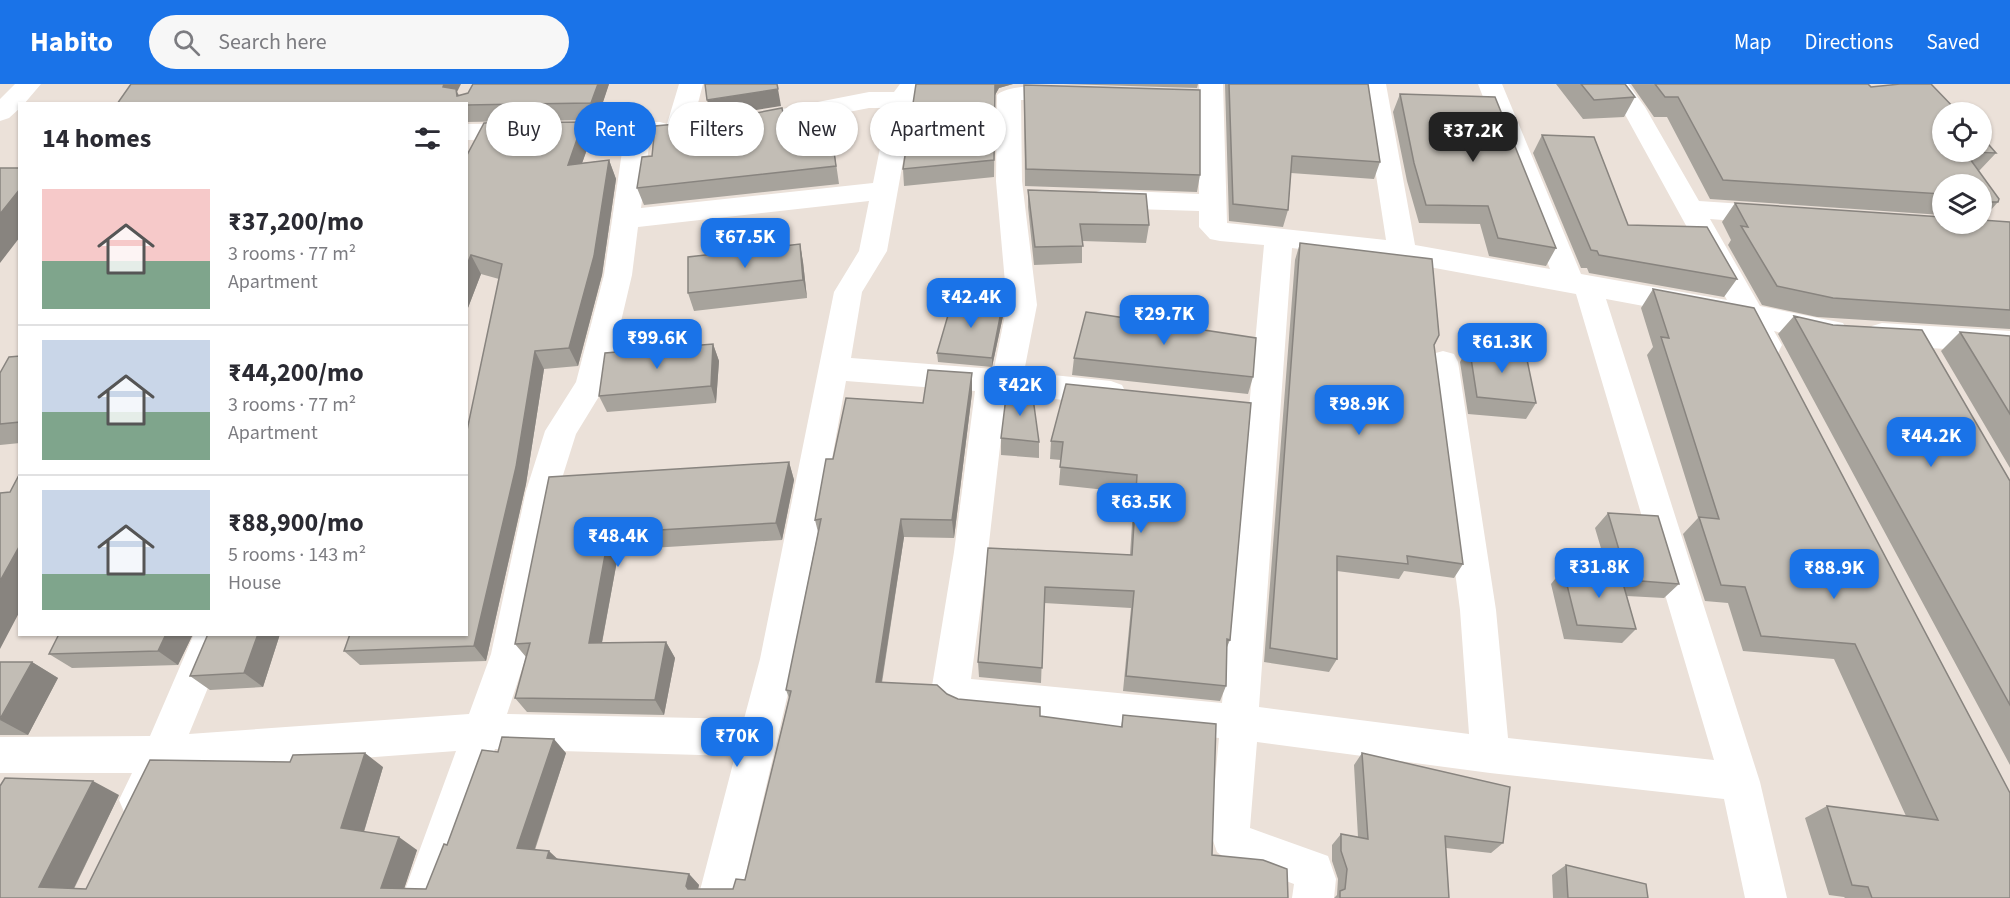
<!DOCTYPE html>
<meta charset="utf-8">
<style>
:root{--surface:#fff;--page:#f7f7f7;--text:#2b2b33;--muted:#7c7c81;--line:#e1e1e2;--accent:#1a73e8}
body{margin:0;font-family:"Source Sans 3",sans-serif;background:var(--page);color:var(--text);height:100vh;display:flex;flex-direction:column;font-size:22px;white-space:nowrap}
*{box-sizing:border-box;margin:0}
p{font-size:20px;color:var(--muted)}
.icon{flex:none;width:33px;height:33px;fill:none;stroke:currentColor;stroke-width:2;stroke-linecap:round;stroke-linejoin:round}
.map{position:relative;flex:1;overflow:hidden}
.drawer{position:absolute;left:18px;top:18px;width:450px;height:534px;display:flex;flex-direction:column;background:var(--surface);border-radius:0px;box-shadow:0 2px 4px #0004}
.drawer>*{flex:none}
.hud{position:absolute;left:486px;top:18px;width:570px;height:54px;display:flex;gap:12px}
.fabs{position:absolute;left:1932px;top:18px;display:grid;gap:12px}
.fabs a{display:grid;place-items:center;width:60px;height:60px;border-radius:50%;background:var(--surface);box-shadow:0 2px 4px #0004;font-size:30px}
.price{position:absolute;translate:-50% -51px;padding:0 14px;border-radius:12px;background:var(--accent);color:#fff;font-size:20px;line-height:39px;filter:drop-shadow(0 2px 3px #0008)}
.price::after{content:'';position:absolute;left:50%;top:36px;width:18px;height:14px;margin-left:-9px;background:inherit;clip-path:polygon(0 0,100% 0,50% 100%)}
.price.on{background:#222;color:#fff}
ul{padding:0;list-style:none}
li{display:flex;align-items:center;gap:18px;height:150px;padding:0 24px}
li+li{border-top:2px solid var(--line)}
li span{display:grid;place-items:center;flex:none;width:168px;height:120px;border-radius:0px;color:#555}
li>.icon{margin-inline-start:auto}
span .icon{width:72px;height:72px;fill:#fffc;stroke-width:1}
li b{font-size:26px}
h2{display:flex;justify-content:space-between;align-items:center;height:72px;padding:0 24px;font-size:26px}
.pill{padding:0 21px;border-radius:27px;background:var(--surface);box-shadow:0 2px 4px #0004;font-size:21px;line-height:54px}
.pill.on{background:var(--accent);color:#fff}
header{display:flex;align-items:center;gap:36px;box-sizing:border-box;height:84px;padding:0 30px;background:var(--accent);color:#fff}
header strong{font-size:28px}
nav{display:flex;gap:33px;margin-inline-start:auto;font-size:21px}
.search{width:420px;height:54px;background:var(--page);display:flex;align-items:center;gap:15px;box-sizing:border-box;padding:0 21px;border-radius:33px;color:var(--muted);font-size:22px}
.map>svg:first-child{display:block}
</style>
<header>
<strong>Habito</strong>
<div class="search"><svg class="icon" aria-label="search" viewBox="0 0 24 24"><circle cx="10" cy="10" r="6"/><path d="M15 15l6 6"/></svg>Search here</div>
<nav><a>Map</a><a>Directions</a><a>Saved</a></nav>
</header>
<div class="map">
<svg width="2010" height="814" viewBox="0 0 2010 814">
<rect width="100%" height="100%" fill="#ebe1d9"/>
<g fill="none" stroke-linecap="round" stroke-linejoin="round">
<path fill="#fff" fill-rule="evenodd" d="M15,0H41L24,20H20V24L9,34L0,37V15Z
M679,0H703L691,46L687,52C676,55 662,54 650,54L641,124L873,99L888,24H869L782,41L773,39L769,33L773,27L782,25L869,8H894L900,0H924L914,16L887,167L862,208L851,274L994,285L1007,221L996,97L997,11C1007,0 1060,0 1078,4L1081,9L1078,14L1069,16H1021L1022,97L1037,221L1024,288L1111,297L1122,301L1126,309L1122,317L1111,321L1006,310L988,468L971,595L1222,619L1264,161L1220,157L1210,155L1199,143V127L1102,124L1093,121L1089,115L1093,109L1102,106L1199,110V0H1223L1227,139L1386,156L1362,0H1386L1415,161L1550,185L1478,0H1502L1581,190L1727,216L1622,25L1603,0H1628L1645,23L1699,117L1773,122L1783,125L1787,131L1783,137L1773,140L1710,135L1760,222L1843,239L1848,247L1843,255C1821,262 1797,252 1774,247L1782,261L1778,269L1767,272L1756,269L1740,240L1606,215L1760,698L1787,814H1745L1724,715L1490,689L1257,658L1250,744L1328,772L1336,795L1334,814H1292L1294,800L1225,774L1217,768L1210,748L1219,654L960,628C945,623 939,616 932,602L954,468L975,307L846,297L796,575L740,814H698L735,672L495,665L444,814H402L456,667L173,688L153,730L139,735L125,730L119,716L132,689H0V653L150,652L194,550H230L189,650L469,630L491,570L526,407L545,347L576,298L604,191L624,54L466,56V40L660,38L667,40ZM869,117L859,167L834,208L760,575L744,635L507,630L527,570L558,407L576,350L606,301L632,191L638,143ZM1292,164L1402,178L1576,210L1714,676L1508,654L1496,526L1458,278L1454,270L1443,267L1432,270L1428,278L1460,526L1469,650L1259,623Z
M1882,239L2010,247V269L1882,261L1872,258L1867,250L1872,242Z"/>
</g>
<path fill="#a7a39c" d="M609,0L597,36L466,38V20H117L457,8L459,11Z
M916,0H1013L999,4L995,11L994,93L904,102L903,85Z
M1063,0H1198L1197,4Z
M1225,0H1368L1380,78L1374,95L1291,89L1288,126L1283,143L1229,137Z
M1556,0H1625L1635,13L1624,33L1583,35Z
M1631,0H1868L1871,3L1982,68L1996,69L1979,87L1998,118L1982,136V100H1942V132V131L1710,115L1667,33H1654Z
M1024,1L1200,91L1197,108L1025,102Z
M1400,10L1556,164L1546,182L1489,172L1480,140L1419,139L1407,97L1393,28Z
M828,24L839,100L644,121L637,104L652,72L719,36Z
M1542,51L1628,141L1737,195L1724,213L1589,189L1587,184H1581L1533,69Z
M590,57L582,79L609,76L616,95L602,191L578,282L544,285L526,400L486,577L360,581L344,567L466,550L499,195L481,190L466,229V73Z
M1028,106L1149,141L1146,159L1082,157V179L1034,181L1028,123Z
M1735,119L2010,138V245L1817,233L1762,221L1728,161L1731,156L1722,138Z
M1300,159L1439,251L1434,262L1463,480L1454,494L1404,487L1399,495L1337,487V575L1329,588L1264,578L1295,176Z
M800,160L803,178L807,214L694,227L688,209Z
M1653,205L2010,814H1845L1844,813L1829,811L1805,734L1827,722L1906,732L1834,575L1743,567L1728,519L1705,517L1683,450L1698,434L1647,271L1653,263L1641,224Z
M1002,223L1003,232L992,283L938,278L937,269Z
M1794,232L2010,397V681L1778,250Z
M1960,248L2010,252V384L1941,267Z
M713,260L719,277L716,319L607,328L599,312Z
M1469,261L1536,319L1526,335L1468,330L1460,278Z
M20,272V359L0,361V289Z
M1074,274L1253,293L1248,310L1072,291Z
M972,289V309L954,454L904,453L882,599L947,610L958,615L1040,632L1121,643L1123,631L1212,771L1288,814H0L119,711L74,805H86L383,683L364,748L417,766L404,805H426L447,761L498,668L566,669L535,766L558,775L689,790L699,801L698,805H733L745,796L789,614L786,606L818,448L815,436L833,375Z
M1251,319L1230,556L1227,563L1226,602L1220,617L1123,607L1131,524L1044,519L1041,599L979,593L978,578L988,464L1130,471L1134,409L1059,401L1061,376L1050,375L1051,357Z
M1001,354L1039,358V374L1001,371Z
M789,378L794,396L782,456L619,466L602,559L666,558L675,574L664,631L527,628L515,614L526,573L515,560L549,393Z
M1608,429L1679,500L1664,514L1627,512L1636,545L1622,559L1564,555L1551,500L1563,485L1608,488L1595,444Z
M193,550L178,581L72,584L49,570Z
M208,550H280L263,603L210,606L190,592Z
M0,578H32L58,594L28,651H0Z
M1362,669L1503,759L1491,769L1446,764L1449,814H1334L1337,811L1338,795L1332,777V761L1341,750L1358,753L1354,681Z
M1566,781L1648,814H1553L1552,791Z"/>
<path fill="#88847f" d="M444,0H461L457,8L462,20L443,3Z
M598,0H609L597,36L591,19Z
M995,0H1013L999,4L995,11L994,93Z
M778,5L781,22L712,33L707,16Z
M583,38L590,57L575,99L568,81Z
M609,76L616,95L602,191L578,282L569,264Z
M20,105V153L0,179V130Z
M800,160L803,178L807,214L803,196Z
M471,171L481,190L466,229V183Z
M1002,223L1003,232L992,283V274Z
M713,260L719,277L716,319L711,302Z
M535,267L544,285L526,400L486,577L474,562Z
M972,289V309L954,454L952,436Z
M789,378L794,396L782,456L776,439Z
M901,435L904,453L879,614L876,598Z
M609,449L619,466L599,574L589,559Z
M20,461V527L0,565V497Z
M166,550H193L178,581L158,567Z
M258,550H280L263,603L244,589Z
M666,558L675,574L664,631L655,616Z
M32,578L58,594L28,651L0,636Z
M554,655L566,669L531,776L517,764Z
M365,669L383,683L361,757L341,744Z
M93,697L119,711L69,814L39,803Z
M399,753L417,766L401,814L381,804Z
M549,767L563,780L547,774Z
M689,790L699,801L696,813L686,802Z"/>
<path fill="#c2bdb5" stroke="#88847f" stroke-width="1.5" d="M131,0H444L443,3L456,5L457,12L468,9L473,0H598L591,19L466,21V20H117Z
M705,0H777L778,5L707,16Z
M916,0H995L994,76L903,85Z
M1229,0H1368L1380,78L1292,72L1288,126L1233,120Z
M1581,0H1625L1635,13L1594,16Z
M1655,0H1868L1871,3L1900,0H1931L1958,28H1942V68H1965L1999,115L1998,118H1982V100H1942V110L1723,96L1678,13H1665Z
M1024,1L1200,6V91L1026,85Z
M1400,10L1495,13L1556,164L1498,154L1488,122L1426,121L1414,79Z
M782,24L783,29L828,24L836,82L637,104L642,73L652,72L655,42L719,36Z
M583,38L568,81L609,76L594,172L569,264L535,267L516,383L474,562L344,567L350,550H466V351L502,180L471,171L466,183V73L484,39Z
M1542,51L1594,53L1628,141L1707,143L1737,195L1599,171L1597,167L1591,166Z
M1982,53L1996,69L1973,68H1982Z
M0,84H20V105L0,130Z
M1028,106L1146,110L1149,141L1080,140L1083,162L1035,163Z
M1735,119L1942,133V140H1982V136L2010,138V226L1833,214L1777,202L1741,142L1748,143Z
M1300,159L1432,175L1439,251L1434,261L1463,480L1407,472L1408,480L1337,472V575L1270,564Z
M800,160L803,196L688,209V173Z
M1653,205L1754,224L2010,709V814H1872L1868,803L1852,801L1827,722L1938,736L1855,560L1761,552L1745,503L1721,501L1699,433L1719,435L1661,253L1669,254Z
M953,214L1002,223L992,274L937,269Z
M1086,228L1256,254L1253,293L1074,274Z
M1794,232L1833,241L1922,246L2010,397V621Z
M1960,248L2010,252V330Z
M713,260L711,302L599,312L605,269Z
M1469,261L1525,266L1536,319L1477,313Z
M20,272V338L0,340V289L9,273Z
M928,286L972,289L952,436L901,435L876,598L937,601L947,610L958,615L1040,623V632L1122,643L1123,631L1216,640L1212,771L1263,776L1287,785L1288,814H0V702L5,694L93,697L39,803L86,805L150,676L290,678L293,671L365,669L341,744L399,753L381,804L426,805L444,760L447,761L482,666L498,668L502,653L554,655L517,764L549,767L547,774L689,790L686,802L688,805H733L736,795L745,796L791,607L786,606L821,435L815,436L826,375H833L846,314L923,319Z
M1066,300L1251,319L1230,556L1227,555L1226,602L1126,592L1134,507L1045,503L1042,584L978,578L988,464L1132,471L1137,391L1060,383L1063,358L1051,357Z
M1007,305L1032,307L1039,358L1001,354Z
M789,378L776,439L609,449L589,559L666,558L655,616L515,614L530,559L515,560L549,393Z
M20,389V461L0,497V409L10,408Z
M1608,429L1658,432L1679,500L1628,496Z
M1563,485L1620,489L1636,545L1577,541Z
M59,550H166L158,567L49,570Z
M208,550H258L244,589L190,592Z
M0,578H32L0,635Z
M1362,669L1510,703L1503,759L1445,752L1449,814H1340V807L1345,805L1347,785L1341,767V750L1368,755Z
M1566,781L1646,800L1648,814H1568Z"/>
</svg>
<div class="fabs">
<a><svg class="icon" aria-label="locate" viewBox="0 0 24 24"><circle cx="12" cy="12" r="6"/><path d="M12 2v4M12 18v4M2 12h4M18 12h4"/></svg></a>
<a><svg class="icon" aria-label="layers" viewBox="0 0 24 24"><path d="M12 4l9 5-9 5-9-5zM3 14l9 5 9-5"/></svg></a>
</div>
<b class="price on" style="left:1473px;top:79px">₹37.2K</b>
<b class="price" style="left:745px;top:185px">₹67.5K</b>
<b class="price" style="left:971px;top:245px">₹42.4K</b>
<b class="price" style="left:1164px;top:262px">₹29.7K</b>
<b class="price" style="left:657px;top:286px">₹99.6K</b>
<b class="price" style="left:1502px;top:290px">₹61.3K</b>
<b class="price" style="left:1020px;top:333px">₹42K</b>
<b class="price" style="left:1359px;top:352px">₹98.9K</b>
<b class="price" style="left:1931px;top:384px">₹44.2K</b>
<b class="price" style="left:1141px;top:450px">₹63.5K</b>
<b class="price" style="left:618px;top:484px">₹48.4K</b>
<b class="price" style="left:1599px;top:515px">₹31.8K</b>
<b class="price" style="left:1834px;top:516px">₹88.9K</b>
<b class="price" style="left:737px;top:684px">₹70K</b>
<div class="hud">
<a class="pill">Buy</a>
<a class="pill on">Rent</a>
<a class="pill">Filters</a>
<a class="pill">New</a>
<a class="pill">Apartment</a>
</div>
<section class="drawer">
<h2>14 homes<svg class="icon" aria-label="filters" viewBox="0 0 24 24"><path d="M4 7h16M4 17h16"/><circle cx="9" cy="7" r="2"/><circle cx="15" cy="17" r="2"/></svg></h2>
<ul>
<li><span style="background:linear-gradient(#f6c9c9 60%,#7fa58c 0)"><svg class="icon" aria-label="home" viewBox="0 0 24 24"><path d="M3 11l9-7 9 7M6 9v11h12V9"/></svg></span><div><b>₹37,200/mo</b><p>3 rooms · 77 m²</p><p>Apartment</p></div></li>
<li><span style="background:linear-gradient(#c9d6e8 60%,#7fa58c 0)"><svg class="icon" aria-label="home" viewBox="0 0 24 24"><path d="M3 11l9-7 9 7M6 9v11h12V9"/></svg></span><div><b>₹44,200/mo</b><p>3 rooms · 77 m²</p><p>Apartment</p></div></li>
<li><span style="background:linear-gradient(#c9d6e8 70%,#7fa58c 0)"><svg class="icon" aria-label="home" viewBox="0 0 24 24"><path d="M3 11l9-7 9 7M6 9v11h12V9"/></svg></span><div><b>₹88,900/mo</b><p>5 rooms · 143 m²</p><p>House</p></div></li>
</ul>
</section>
</div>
